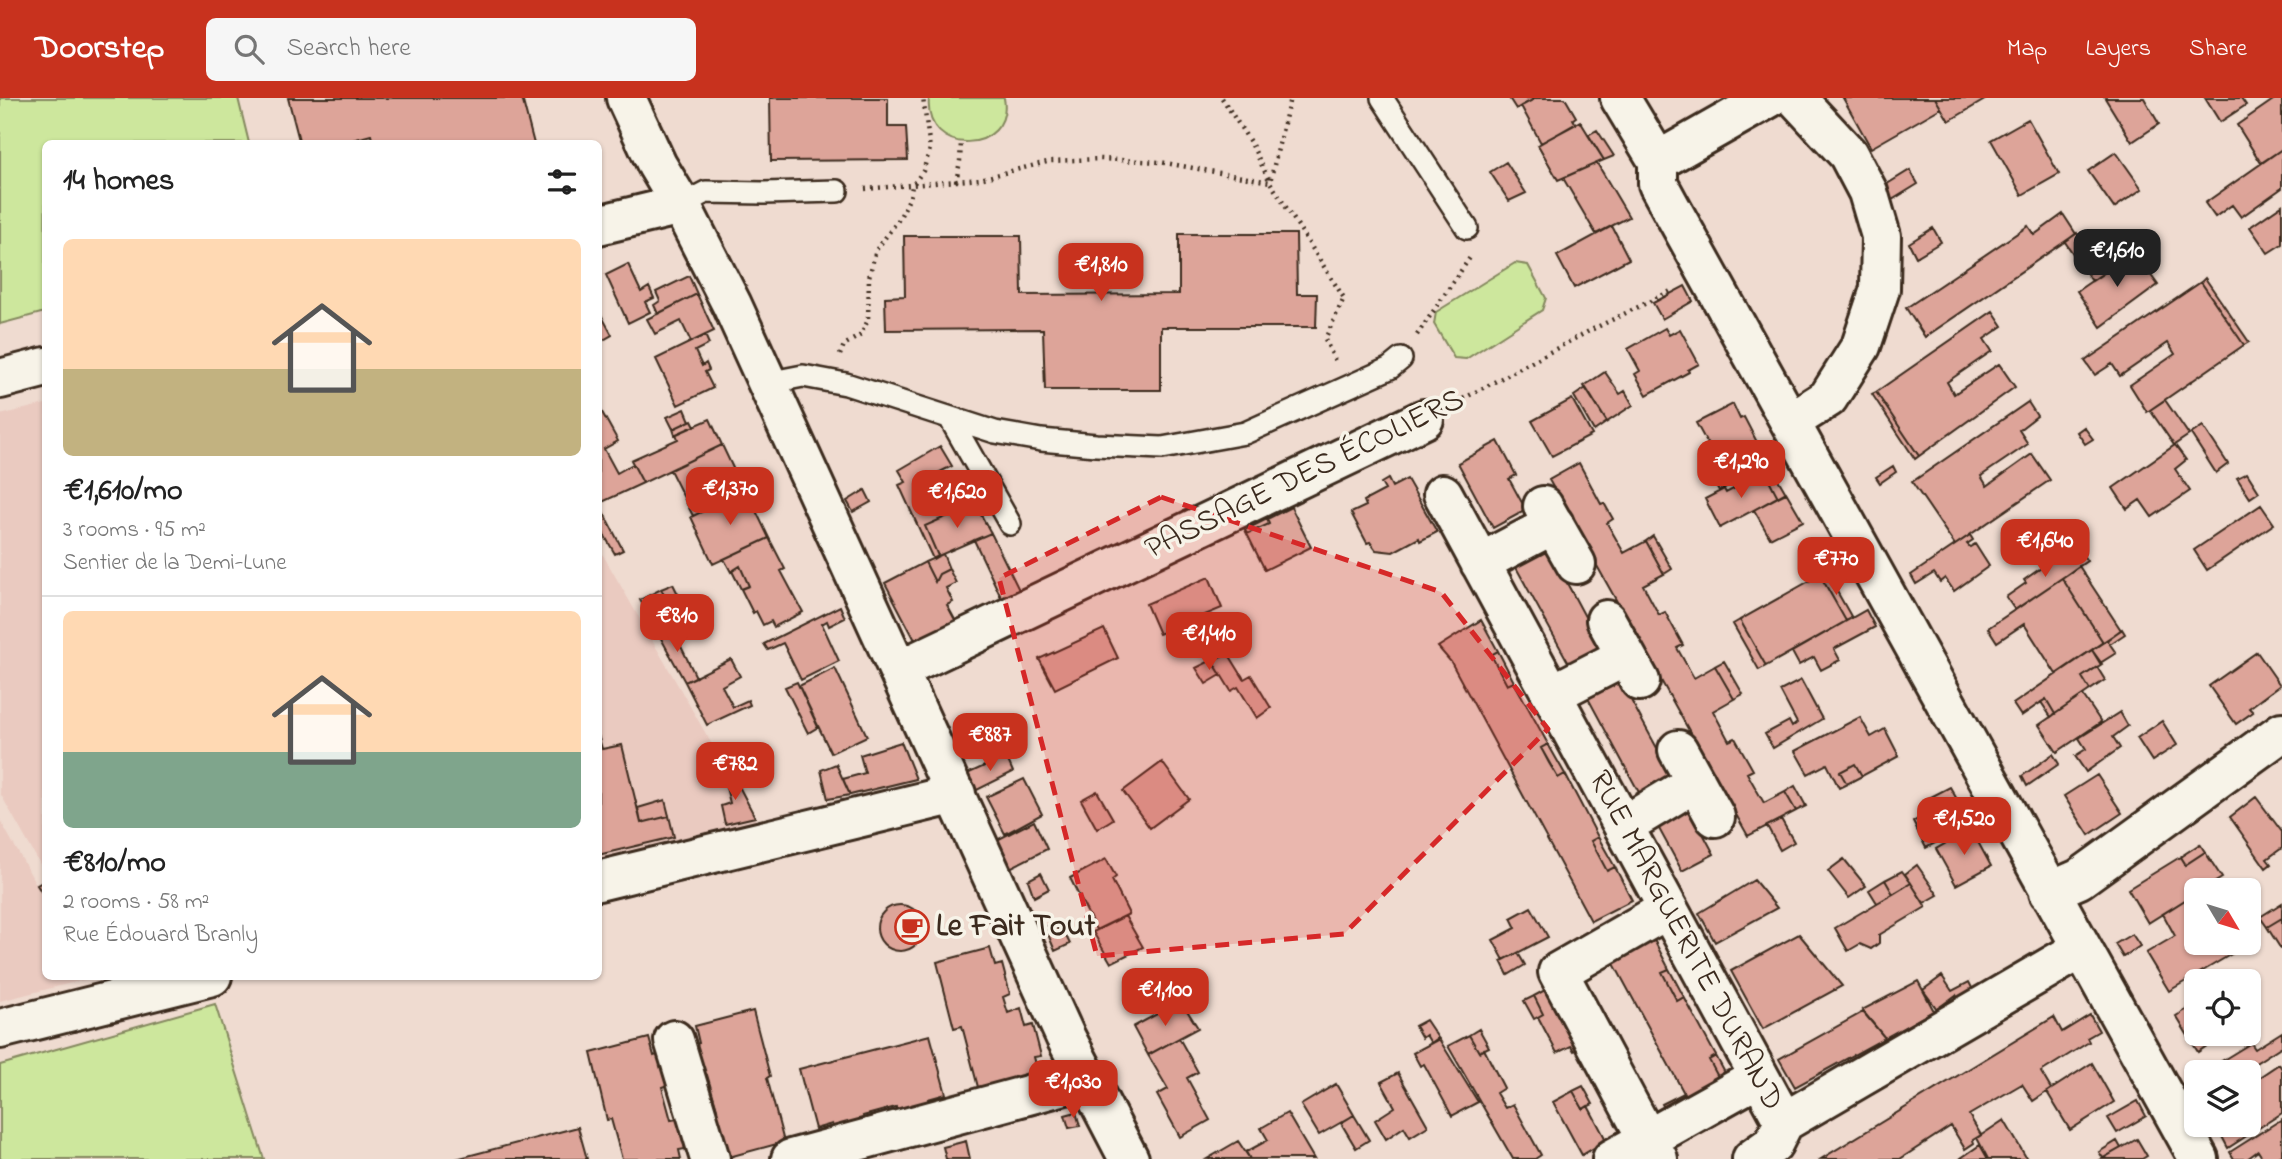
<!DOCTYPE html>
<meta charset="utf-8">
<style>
:root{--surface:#fff;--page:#f6f6f6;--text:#222;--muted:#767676;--line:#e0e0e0;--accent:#c8321e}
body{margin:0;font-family:"Indie Flower",sans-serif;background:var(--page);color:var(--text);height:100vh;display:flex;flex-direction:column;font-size:26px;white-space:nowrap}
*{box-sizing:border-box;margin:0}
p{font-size:23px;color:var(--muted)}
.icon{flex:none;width:38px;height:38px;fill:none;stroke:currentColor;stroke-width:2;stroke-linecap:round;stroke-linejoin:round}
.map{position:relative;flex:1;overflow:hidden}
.drawer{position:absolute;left:42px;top:42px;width:560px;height:840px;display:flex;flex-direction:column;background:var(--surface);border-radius:10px;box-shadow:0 2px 5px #0004}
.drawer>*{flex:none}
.needle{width:46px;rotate:128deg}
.tools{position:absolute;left:2184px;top:780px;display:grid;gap:14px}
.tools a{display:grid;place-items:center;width:77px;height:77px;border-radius:10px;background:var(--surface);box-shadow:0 2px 5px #0004;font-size:35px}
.price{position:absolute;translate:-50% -60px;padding:0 16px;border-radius:14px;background:var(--accent);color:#fff;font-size:23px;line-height:46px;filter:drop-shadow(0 2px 4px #0008)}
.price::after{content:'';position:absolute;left:50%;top:42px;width:21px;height:16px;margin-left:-10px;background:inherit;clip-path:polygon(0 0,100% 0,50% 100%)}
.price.active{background:#222;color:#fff}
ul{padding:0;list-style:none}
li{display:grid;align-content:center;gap:14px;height:371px;padding:0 21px}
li+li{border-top:2px solid var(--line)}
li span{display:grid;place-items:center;height:217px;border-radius:10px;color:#555}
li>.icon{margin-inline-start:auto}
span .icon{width:126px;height:126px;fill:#fffc;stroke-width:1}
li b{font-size:30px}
h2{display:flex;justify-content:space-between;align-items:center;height:84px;padding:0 21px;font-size:30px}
header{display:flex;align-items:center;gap:42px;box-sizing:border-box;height:98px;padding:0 35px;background:var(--accent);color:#fff}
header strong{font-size:33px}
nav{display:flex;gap:38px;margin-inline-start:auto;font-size:24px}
.search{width:490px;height:63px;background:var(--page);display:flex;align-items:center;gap:18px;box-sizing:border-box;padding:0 24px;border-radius:10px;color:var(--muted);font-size:26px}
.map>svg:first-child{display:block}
</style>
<header>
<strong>Doorstep</strong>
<div class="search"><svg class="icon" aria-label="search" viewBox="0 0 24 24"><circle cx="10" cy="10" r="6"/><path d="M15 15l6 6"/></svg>Search here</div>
<nav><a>Map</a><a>Layers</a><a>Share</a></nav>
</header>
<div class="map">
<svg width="2282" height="1061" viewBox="0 0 2282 1061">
<rect width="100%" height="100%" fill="#efdbd0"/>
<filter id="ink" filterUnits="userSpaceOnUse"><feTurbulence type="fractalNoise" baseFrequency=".0143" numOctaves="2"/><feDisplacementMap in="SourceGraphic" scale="14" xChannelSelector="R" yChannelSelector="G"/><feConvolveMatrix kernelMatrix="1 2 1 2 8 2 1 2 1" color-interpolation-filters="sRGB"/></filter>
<g filter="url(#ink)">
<path fill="#eacac0" d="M45,306H46L45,775L0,695V317Z
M599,450L759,728L599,766Z
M0,722L45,802L46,878L91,880L0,903Z"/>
<path fill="#cde79d" stroke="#84885e" stroke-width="2" d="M0,0H238L249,45L46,46L45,214L0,226Z
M929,0H1004C1014,56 923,61 929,0Z
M1515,165L1528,167L1546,200L1542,212L1466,261L1454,260L1434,226L1436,214Z
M215,906L264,1061H0V967Z"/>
<path fill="#dda499" stroke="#3b2a1e" stroke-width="2" d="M288,0H522L534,46H373L371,37L338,46H300Z
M770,0H888V29H906L908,62L771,63Z
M1509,0H1536L1516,11Z
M1536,0H1565L1576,19L1573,21L1576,26L1541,45L1521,8Z
M1843,0H1935L1941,10L1871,50Z
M1935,0H1988L1949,23Z
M2105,0H2144L2159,26L2132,44Z
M2205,0H2241L2246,7L2220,24Z
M2276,0H2282V51L2261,65L2237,27Z
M2028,21L2059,76L2022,97L1991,42Z
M1580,23L1604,62L1558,82L1538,47Z
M1597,32L1614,58L1604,62L1588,37Z
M2282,51V90L2241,119L2232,107L2215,119L2205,105Z
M2116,54L2142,91L2114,110L2088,73Z
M1506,64L1526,95L1509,103L1490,74Z
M1597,65L1629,119L1596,136L1563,80Z
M1910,72L1918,86L1887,105L1879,91Z
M2282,107V146L2268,155L2250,129Z
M2063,116L2076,136L1925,239L1906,210L2028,128L2034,137Z
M1612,128L1629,161L1574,190L1557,158Z
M1933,130L1941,144L1916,159L1909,145Z
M2077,135L2104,175L2092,183L2065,144Z
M1179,136H1296L1297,196H1317L1316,229H1161V292H1045L1043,231L886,232L885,199L905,198L904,138H1021L1022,197L1179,196Z
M2134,154L2158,187L2101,229L2077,193Z
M628,166L641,194L649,189L654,200L645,204L650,214L628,225L606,177Z
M689,178L697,196L658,216L654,207L660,203L656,194Z
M2205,180L2249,244L2244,247L2201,184Z
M2201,184L2244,247L2147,314L2130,287L2175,256L2168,245L2120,278L2112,266L2095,277L2085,263Z
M1685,188L1693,203L1662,221L1653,205Z
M697,196L714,233L691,244L681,223L655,236L647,221Z
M598,211L612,237L598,245Z
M1993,213L2003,228L1984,241L1992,253L1947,284L1954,296L1999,266L2015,289L1919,358L1876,294Z
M1665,230L1669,237L1680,231L1699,266L1688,272L1689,274L1647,297L1635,276L1640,273L1628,251Z
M705,237L709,246L695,253L702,268L706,265L709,272L705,274L713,290L678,307L656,261Z
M1605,274L1620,296L1625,293L1633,307L1607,324L1584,288Z
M1586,290L1607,324L1594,333L1574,298Z
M1876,294L1919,358L1915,361L1872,296Z
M1572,301L1592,337L1552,358L1532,323Z
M2165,302L2189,337L2174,347L2150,312Z
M2028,304L2037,318L2019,332L2028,346L1981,378L1987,388L2032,356L2050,382L1955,447L1912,384Z
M1733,306L1740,321L1744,319L1760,350L1772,344L1781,361L1719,393L1708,372L1719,367L1696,325Z
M598,307L618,343L604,351L617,375L633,366L643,385L598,406Z
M685,311L690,323L673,331L667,319Z
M710,321L722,347L643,385L631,362L678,341L676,336Z
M692,322L695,328L675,337L673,331Z
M2203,328L2228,366L2216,375L2191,336Z
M2084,329L2093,341L2085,346L2077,334Z
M1498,343L1516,377L1509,381L1526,412L1493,430L1458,365Z
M722,347L742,389L723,399L725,403L693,418L670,372Z
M2175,347L2186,362L2175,371L2190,393L2152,419L2140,402L2127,411L2113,390Z
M940,348L952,368L934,377L943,394L962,385L975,406L925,428L938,458L933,461L899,387L906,384L899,372Z
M1579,365L1601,406L1604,405L1613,421L1607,425L1624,455L1646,443L1664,476L1643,487L1659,517L1665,514L1683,547L1677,550L1694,580L1715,568L1734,601L1713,613L1729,643L1735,640L1753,672L1747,675L1764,705L1785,694L1796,713L1748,738L1549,382Z
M1893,368L1896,374L1880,385L1876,379Z
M1765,374L1778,399L1720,430L1705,401L1724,391L1726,395Z
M2247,375L2259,394L2250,400L2237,380Z
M1775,376L1786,395L1778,399L1768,380Z
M1388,381L1392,389L1407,381L1437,434L1420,443L1419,440L1393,454L1376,452L1370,444L1367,445L1351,415L1366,408L1364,403L1385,392L1381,385Z
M746,392L769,440L713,466L691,419Z
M865,392L871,404L853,414L847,403Z
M1786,394L1803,423L1770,440L1754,412Z
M599,406L623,452L615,456L598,426Z
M975,406L991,435L938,458L925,428Z
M2261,407L2274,426L2207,472L2194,452Z
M1291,409L1311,449L1265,472L1247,436L1269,426L1267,421Z
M1267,421L1269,426L1247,436L1245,432Z
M991,435L1025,504L1007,512L974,442Z
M1970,437L1973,442L1967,446L1970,449L1975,446L1989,468L1954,493L1945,480L1940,484L1934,475L1916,486L1911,477Z
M1653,438L1672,471L1664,476L1646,443Z
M769,440L785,471L781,473L803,514L774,529L771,523L763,527L756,513L753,515L741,491L749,488L740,468L731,474L724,461Z
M1546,446L1605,556L1573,573L1513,464Z
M2080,453L2087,463L2015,512L2006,499L2026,485L2024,482L2058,458L2063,464Z
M943,456L949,471L939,476L935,484L925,464Z
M925,464L935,484L939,476L949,471L956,485L946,490L953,504L947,507L961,533L917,546L885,485Z
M740,468L749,488L741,491L732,473Z
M2079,468L2121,532L2103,544L2062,480Z
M1826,474L1852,520L1846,523L1820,477Z
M1820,477L1846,523L1766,568L1740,522Z
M1209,479L1222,510L1159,536L1146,506Z
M2062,480L2103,544L2056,576L2024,526L1997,544L1988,530Z
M673,486L679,498L668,505L661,491Z
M661,491L675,518L669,521L672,528L658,535L640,502Z
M840,508L845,520L829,528L827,523L822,526L839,563L801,582L783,545L768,552L764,546Z
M1866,512L1875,529L1834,551L1840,562L1821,572L1814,559L1799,567L1792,554Z
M1481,522L1498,553L1491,557L1507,587L1514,584L1548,646L1541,650L1549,665L1558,680L1565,676L1598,739L1591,743L1607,773L1615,769L1632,802L1591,823L1451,564L1438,549Z
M1740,522L1766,568L1759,572L1733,526Z
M671,528L696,579L685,584L658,535Z
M1104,531L1118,560L1055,591L1039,561Z
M2122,531L2125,536L2110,546L2107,542Z
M2107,542L2116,555L2100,565L2092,552Z
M2092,552L2102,566L2082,579L2090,592L2055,616L2046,601L2021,618L2013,606Z
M1498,553L1514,584L1507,587L1491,557Z
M2257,554L2280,587L2249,610L2253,614L2236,626L2209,588Z
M1228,555L1244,581L1251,577L1271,610L1257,620L1238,589L1231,593L1212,562Z
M731,561L740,578L722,588L733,609L748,602L750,607L707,627L685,584Z
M1212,562L1221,577L1206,586L1196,570Z
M1724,563L1743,596L1734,601L1715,568Z
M2097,569L2105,582L2090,592L2082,579Z
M835,570L867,638L831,655L799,588Z
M1615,573L1675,683L1642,700L1583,591Z
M1801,582L1822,621L1773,650L1765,636L1789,623L1792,629L1797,625L1780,593Z
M797,584L818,629L808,635L785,589Z
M2083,597L2101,624L2057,654L2039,627Z
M2046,601L2055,616L2051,619L2041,604Z
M2120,614L2128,628L2113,639L2120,650L2086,674L2075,658L2086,651L2079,640Z
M1860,619L1871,639L1885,631L1899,658L1862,678L1855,666L1840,674L1847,686L1839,690L1827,666L1808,676L1795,653Z
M2162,623L2177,647L2152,663L2137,640Z
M598,637L602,651L622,647L641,725L669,718L674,739L598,757Z
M901,644L916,681L850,697L843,681L865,675L860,657Z
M1548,646L1565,676L1558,680L1541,650Z
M2053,656L2059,666L2027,688L2022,678Z
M1006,658L1013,674L975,693L967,676Z
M1162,664L1189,701L1150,730L1123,693Z
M836,666L850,697L828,701L821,672Z
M1855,666L1862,678L1847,686L1840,674Z
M732,675L755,719L725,726L721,708L730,705L723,677Z
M2097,677L2122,715L2089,737L2064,698Z
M1024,681L1042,716L1005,736L986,699Z
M1795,688L1806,708L1796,713L1785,694Z
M1950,689L1971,726L1926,750L1913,724L1930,713L1925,702Z
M1097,693L1113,721L1097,731L1081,702Z
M2256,699L2282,734V750L2267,761L2271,766L2266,770L2230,719Z
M1684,700L1714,756L1682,773L1652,718Z
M665,702L669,718L641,725L638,710Z
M1781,721L1794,744L1780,752L1767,728Z
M1034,723L1047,751L1010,770L997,742Z
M1971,731L1991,768L1956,787L1936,751Z
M1598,739L1615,769L1607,773L1591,743Z
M2200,746L2205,754L2185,767L2180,759Z
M2205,754L2222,780L2200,793H2196V795L2148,825L2128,791L2180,759L2185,767Z
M1106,761L1116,779L1112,782L1129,816L1096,832L1070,780Z
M1844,761L1866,788L1849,800L1828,773Z
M1917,767L1938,797L1924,805L1905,776Z
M1902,773L1911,785L1893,796L1885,782Z
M1041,775L1049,791L1034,799L1028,782Z
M46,782V801L37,787Z
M1754,782L1777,810L1715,844L1699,815Z
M1885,782L1893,796L1877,805L1869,792Z
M1911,785L1926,809L1879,837V845L1871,851L1860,846L1848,853L1835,830Z
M2196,795V845H2230L2235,854L2169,893L2146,855L2175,838L2163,816Z
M2282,805V820L2267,829L2260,819Z
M877 830a23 23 0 1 1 46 0a23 23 0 1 1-46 0Z
M1531,809L1548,839L1504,862L1493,842L1516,830L1511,820Z
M1125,818L1143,849L1111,865L1093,834Z
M2282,820V851H2281L2267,829Z
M1050,827L1064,834L1070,846L1055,853L1045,829Z
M1799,836L1842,888L1763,931L1731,873Z
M2132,836L2140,848L2123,859L2115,846Z
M1653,840L1669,871L1662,874L1677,903L1684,899L1716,958L1709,962L1725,992L1671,1022L1662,1006L1684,995L1612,862Z
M990,850L995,868L1002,866L1010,896L1003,899L1008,915L1021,910L1026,929L1033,927L1041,958L1034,959L1039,977L979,993L962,928L954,930L937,864Z
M1518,855L1525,867L1508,877L1501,863Z
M1669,871L1684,899L1677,903L1662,874Z
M1942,878L1952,893L1969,884L1973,892L1958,900L1956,897L1937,911L1923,892Z
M1918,883L1934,913L1885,940L1862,912Z
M1554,887L1586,947L1574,953L1571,948L1557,955L1538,919L1543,916L1534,898Z
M1534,898L1543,916L1534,921L1524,903Z
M1181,903L1198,930L1148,957L1133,929Z
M2196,906V936H2224L2198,954L2176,918Z
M753,913L770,978L767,980L784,1044L729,1059L724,1042L710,1012L717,1011L707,977L701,978L693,947L699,945L695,928Z
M1863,914L1885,940L1795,989L1779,961Z
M2090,917L2099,933L2087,940L2089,944L2041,974L2051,991L2033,1003L2022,986L1969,1017L1981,1037L1973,1042L1974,1045L1965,1051L1951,1028L1900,1061H1821L2054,919L2062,934Z
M1426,922L1438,940L1431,945L1426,937L1422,940L1415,928Z
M1479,931L1489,949L1479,954L1469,937Z
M2282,934V948L2240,975H2227L2220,964L2251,945L2255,951Z
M930,937L946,996L928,1001L929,1008L899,1016L896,1009L863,1018L865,1025L834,1033L832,1026L815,1031L799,971Z
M1469,937L1479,954L1484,951L1504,990L1496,995L1505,1010L1513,1006L1541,1057L1535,1061H1513L1448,948Z
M649,940L654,958L660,956L668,987L662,989L671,1022L677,1021L685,1051L679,1052L681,1061H622L611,1021L607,1022L591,955Z
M1179,940L1198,974L1187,980L1210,1022L1180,1039L1157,997L1168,991L1148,957Z
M1439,941L1478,1004L1452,1018L1424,966L1420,968L1413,955Z
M1716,958L1732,988L1725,992L1709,962Z
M2092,965L2114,1004L2070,1032L2047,994Z
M2279,966L2282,971V1015L2228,1050L2216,1027H2249V986Z
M1398,975L1428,1028L1410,1039L1404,1029L1386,1041L1375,1022L1395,1009L1381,984Z
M1336,986L1354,1017L1319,1037L1301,1007Z
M1583,988L1593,1006L1583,1011L1573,993Z
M1573,993L1583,1011L1588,1008L1611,1051L1598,1058L1594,1050L1582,1057L1553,1004Z
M2138,1003L2146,1018L2117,1035L2108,1020Z
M1076,1014L1080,1028L1069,1030L1065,1017Z
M1287,1015L1314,1061H1250L1246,1054L1268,1042L1261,1030Z
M1354,1017L1369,1042L1356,1050L1341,1025Z
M2282,1021V1057L2276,1061H2263L2258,1053L2247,1061H2234L2230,1054Z
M2004,1022L2027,1061H1988L1977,1040Z
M578,1029L587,1061H456Z
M2137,1041L2147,1058L2142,1061H2102Z
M966,1043L970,1061H946L943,1049Z
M1238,1043L1250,1061H1207Z
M2117,1043L2121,1050L2103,1060L2099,1054Z
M1980,1047L1988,1061H1960L1961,1060Z"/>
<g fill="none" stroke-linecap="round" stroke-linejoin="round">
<g stroke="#3b2a1e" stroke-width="26">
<path id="lane" d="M1382,0L1467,130
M681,107L706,94L764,95L837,93
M767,285L803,278L846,286L995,334L1041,342L1096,347L1162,350L1245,335L1390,270L1401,261
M951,322L1010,426"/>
</g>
<g stroke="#3b2a1e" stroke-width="44">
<path id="street" d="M626,0L657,67L681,107L732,207L1065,938L1129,1061
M1620,0L1658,63V86L1670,108L2199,1061
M1658,63L1769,0
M598,127L681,107
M0,281L46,269
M1790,324L1828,300L1861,248L1880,191L1881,138L1868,94L1848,56L1796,0
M1443,396L1784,1024L2081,851
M1543,408L1576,466
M1480,465L1554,426
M1606,522L1640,583
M899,572L1424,321
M1552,596L1626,558
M1678,652L1715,719
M1623,728L1696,684
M598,783L956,696
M2049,794L2079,781L2282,634
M0,931L212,878
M674,942L710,1061
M791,1061L1087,981
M1612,1061L1759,979
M1658,1061L1558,874L1668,811
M1752,1061L1773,1046L1784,1024"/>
</g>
<path stroke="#3b2a1e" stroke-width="4.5" stroke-dasharray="2 5" stroke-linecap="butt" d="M1222,0L1252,47L1270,84L1344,200L1325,241L1335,263
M956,84L960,63L961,44
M865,91L980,81L1051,63L1100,61L1160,64L1270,84L1290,0
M1417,237L1471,158
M840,257L844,247L861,237L868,222L869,179L876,152L899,121L910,99L912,88L923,73L930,51L923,0
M1457,304L1589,233L1673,192"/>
<use href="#lane" stroke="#f7f3e8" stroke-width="21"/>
<use href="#street" stroke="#f7f3e8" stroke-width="38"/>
</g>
</g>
<path fill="#d62828" fill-opacity="0.2" stroke="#d62828" stroke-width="5" stroke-dasharray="14 9" stroke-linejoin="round" d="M1161,399L1441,494L1548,631L1344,836L1097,858L999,480Z"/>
<defs>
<g id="cafe-ring" transform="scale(1.75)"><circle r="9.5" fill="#f7f3e8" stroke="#c8321e" stroke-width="1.5"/><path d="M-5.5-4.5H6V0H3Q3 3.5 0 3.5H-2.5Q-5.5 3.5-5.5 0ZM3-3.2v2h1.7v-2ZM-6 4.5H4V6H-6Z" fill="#c8321e"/></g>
</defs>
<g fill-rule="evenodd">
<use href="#cafe-ring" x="912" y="829"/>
</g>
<g text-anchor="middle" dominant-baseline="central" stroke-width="7" stroke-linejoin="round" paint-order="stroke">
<g font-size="32" fill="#3b2a1e" stroke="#f7f3e8">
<text transform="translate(1305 377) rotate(-26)">PASSAGE DES ÉCOLIERS</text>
<text transform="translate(1685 843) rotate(62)">RUE MARGUERITE DURAND</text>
</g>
<g font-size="32" font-weight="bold" fill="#3b2a1e" stroke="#f7f3e8" text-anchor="start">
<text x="936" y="829">Le Fait Tout</text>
</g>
</g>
</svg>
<div class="tools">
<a><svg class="needle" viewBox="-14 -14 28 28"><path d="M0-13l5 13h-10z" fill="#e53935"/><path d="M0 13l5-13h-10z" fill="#767676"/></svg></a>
<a><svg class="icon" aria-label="locate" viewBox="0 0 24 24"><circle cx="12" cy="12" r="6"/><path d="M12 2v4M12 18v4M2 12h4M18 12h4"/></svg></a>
<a><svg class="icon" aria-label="layers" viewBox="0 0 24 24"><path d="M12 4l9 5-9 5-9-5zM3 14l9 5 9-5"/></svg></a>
</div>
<b class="price active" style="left:2117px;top:191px">€1,610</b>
<b class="price" style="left:1101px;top:205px">€1,810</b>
<b class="price" style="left:1741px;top:402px">€1,290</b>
<b class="price" style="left:730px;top:429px">€1,370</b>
<b class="price" style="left:957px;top:432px">€1,620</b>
<b class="price" style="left:2045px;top:481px">€1,640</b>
<b class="price" style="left:1836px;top:499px">€770</b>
<b class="price" style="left:677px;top:556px">€810</b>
<b class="price" style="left:1209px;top:574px">€1,410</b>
<b class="price" style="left:990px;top:675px">€887</b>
<b class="price" style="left:735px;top:704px">€782</b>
<b class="price" style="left:1964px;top:759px">€1,520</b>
<b class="price" style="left:1165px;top:930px">€1,100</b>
<b class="price" style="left:1073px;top:1022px">€1,030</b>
<section class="drawer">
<h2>14 homes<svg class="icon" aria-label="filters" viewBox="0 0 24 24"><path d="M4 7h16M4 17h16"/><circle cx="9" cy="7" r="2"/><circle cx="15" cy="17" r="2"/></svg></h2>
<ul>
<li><span style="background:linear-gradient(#ffd9b3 60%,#c2b280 0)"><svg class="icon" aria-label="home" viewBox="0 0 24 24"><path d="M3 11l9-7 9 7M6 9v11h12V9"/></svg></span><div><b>€1,610/mo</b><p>3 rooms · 95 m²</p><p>Sentier de la Demi-Lune</p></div></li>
<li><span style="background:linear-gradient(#ffd9b3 65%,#7fa58c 0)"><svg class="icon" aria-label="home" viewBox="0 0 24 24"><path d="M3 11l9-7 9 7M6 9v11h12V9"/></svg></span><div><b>€810/mo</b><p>2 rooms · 58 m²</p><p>Rue Édouard Branly</p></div></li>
</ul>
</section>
</div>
